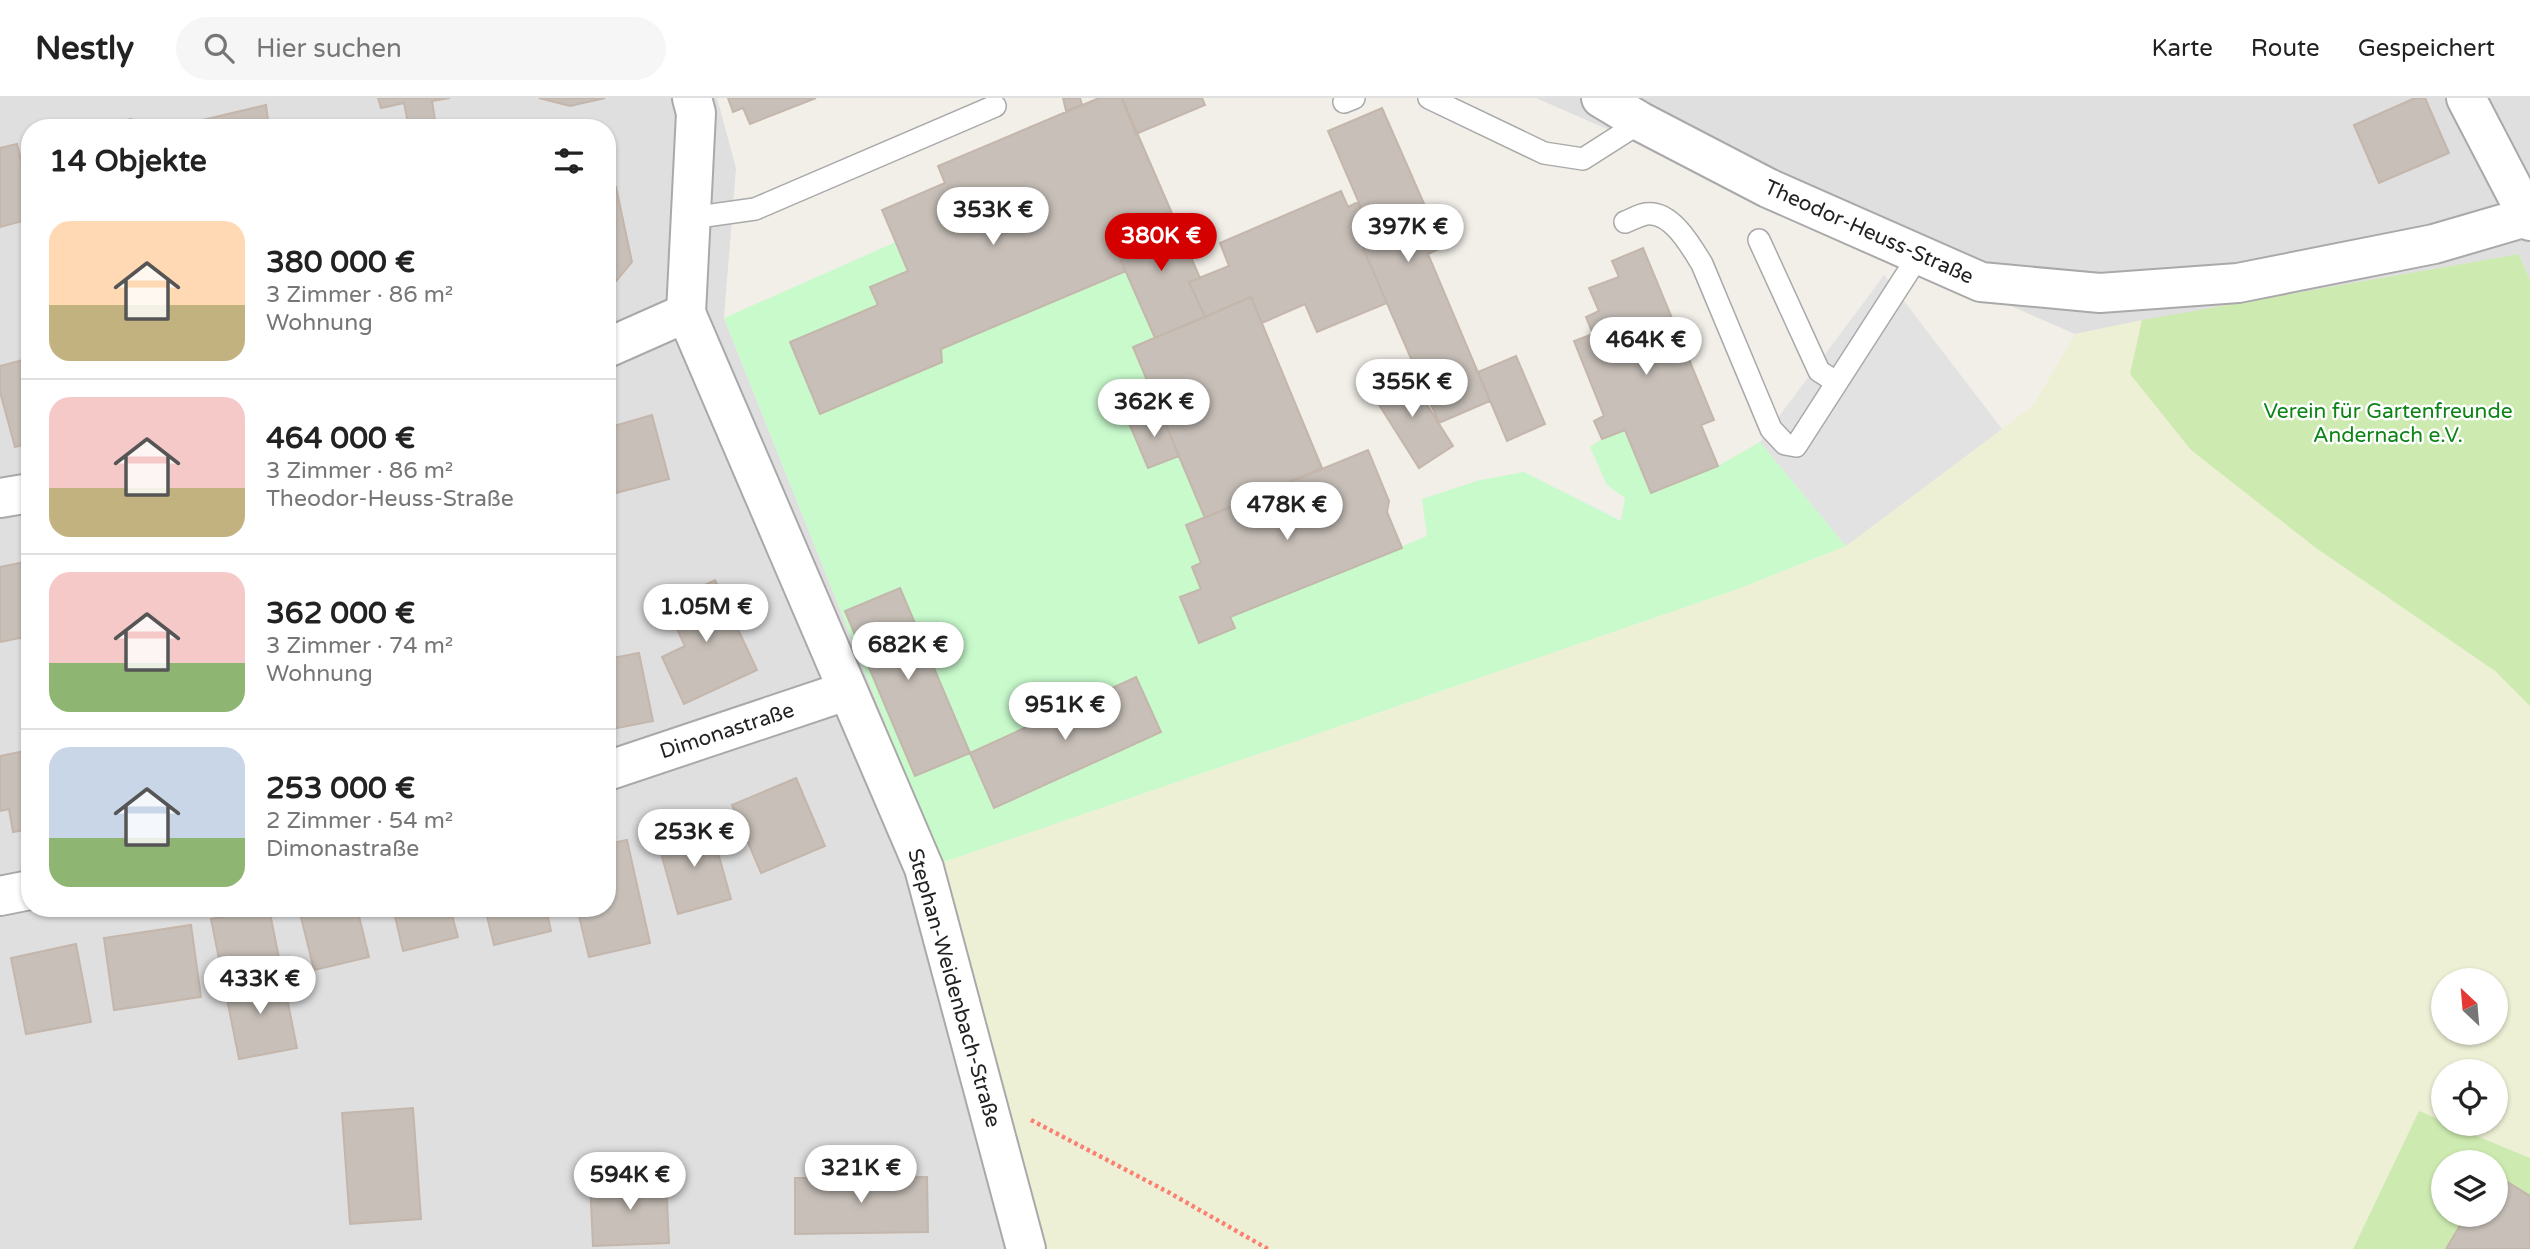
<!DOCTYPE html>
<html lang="de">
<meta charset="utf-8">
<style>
:root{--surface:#fff;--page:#f6f6f6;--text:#222;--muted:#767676;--line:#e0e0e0;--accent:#d40000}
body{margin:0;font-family:"Varela Round",sans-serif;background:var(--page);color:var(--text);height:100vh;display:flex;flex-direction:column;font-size:26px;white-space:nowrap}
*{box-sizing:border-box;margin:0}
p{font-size:23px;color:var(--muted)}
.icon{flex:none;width:38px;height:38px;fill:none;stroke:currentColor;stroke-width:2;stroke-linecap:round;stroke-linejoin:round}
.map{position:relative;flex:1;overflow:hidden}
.drawer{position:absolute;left:21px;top:21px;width:595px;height:798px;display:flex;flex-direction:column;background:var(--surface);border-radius:28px;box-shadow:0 2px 5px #0004}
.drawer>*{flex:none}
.needle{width:46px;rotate:334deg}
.buttons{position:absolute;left:2431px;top:870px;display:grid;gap:14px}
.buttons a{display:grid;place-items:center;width:77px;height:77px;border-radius:50%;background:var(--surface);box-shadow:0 2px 5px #0004;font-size:35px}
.price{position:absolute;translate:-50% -60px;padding:0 16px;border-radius:24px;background:#fff;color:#222;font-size:23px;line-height:46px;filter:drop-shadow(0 2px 4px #0008)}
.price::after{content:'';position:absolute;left:50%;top:42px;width:21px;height:16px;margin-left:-10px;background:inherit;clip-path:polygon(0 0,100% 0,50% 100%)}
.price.current{background:var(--accent);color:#fff}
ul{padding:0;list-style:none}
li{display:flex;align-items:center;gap:21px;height:175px;padding:0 28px}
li+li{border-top:2px solid var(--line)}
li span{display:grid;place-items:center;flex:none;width:196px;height:140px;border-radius:21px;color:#555}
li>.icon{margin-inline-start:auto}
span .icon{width:84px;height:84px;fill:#fffc;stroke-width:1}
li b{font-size:30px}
h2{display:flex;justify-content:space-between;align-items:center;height:84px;padding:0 28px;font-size:30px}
header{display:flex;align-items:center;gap:42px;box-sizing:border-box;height:98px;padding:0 35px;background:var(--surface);border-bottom:2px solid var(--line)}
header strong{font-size:33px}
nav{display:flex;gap:38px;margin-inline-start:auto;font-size:24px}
.search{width:490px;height:63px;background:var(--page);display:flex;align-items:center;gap:18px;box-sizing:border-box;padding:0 24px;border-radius:38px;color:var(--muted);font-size:26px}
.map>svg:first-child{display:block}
</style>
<header>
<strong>Nestly</strong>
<div class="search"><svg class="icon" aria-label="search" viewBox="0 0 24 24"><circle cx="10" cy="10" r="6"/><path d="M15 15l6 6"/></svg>Hier suchen</div>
<nav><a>Karte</a><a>Route</a><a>Gespeichert</a></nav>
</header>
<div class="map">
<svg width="2530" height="1151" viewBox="0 0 2530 1151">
<rect width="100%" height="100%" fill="#f2efe9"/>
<path fill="#e0dfdf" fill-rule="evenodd" d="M0,0H717L736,70L724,220L941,765L1042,1151H0ZM30,30H607V810H30Z
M1536,0H2530V182L2519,156L2075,236Z"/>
<path fill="#eef0d5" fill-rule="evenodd" d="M2142,222L2130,276L2316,450L2495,573L2530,608V1060L2448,1026H2496V973H2443V1023L2419,1014L2353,1151H1042L941,765L1735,492L1846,448L2033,308L2075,236ZM2443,882H2496V934H2443Z"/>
<path fill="#cdebb0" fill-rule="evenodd" d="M2519,156L2530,182V608L2495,573L2316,450L2191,352L2130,276L2142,222Z
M2419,1013L2443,1023V1026H2448L2530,1060V1151H2353ZM2443,1064H2496V1116H2443Z"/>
<path fill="#c8facc" d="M896,144L908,173L870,189L878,207L790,244L820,315L941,251L1126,173L1155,240L1205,420L1186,427L1201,465L1192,469L1201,491L1180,500L1199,545L1234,530L1230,519L1427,438L1422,401L1480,382L1524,374L1621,423L1625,400L1607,387L1590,349L1602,341L1625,332L1651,395L1718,368L1760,344L1846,448L1735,492L941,765L724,220Z"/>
<path fill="#e2e2e2" d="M1884,177L2002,331L1846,448L1760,344Z"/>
<path fill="#c7bfb8" stroke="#c4b6ab" stroke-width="2" d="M378,0H450L432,3L436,29L434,30H409L404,5L381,10Z
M539,0H605L570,8Z
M728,0H816L750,26L743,10L733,14Z
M1063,0H1080L1082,7L1066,13Z
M1099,0H1122L1171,113L1111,140L1126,173L941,251L942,264L820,316L790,244L878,207L870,189L908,173L882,112L945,85L938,68Z
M1122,0H1202L1205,7L1136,36Z
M2415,0H2425L2449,55L2379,85L2354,27Z
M266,7L269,30H169Z
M1382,10L1443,149L1428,156L1490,303L1439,325L1363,150L1376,144L1328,33Z
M131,21L133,30H93Z
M17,46L30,98V121L0,129V50Z
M616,89L632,164L611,189L607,190V91Z
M1341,93L1348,109L1358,104L1376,144L1363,150L1387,205L1317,234L1305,206L1262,225L1251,199L1205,219L1189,184L1229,168L1220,145Z
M1171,113L1200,180L1189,184L1205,219L1155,240L1111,140Z
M1643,150L1714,322L1701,327L1718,368L1651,395L1625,332L1602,341L1594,323L1604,318L1574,243L1593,236L1586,219L1599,213L1589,190L1619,179L1612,163Z
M1251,199L1322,370L1205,420L1133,249Z
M1516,258L1545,326L1507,343L1478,274Z
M30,260V345L15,349L0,294V268Z
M1405,272L1453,348L1419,370L1371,294Z
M1160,312L1179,358L1148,370L1129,325Z
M652,317L669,381L616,395L607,363V330Z
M1368,352L1389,403L1387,414L1402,450L1230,519L1235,530L1199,545L1180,499L1201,491L1192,469L1201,465L1186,427Z
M29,463L30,538L0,544V469Z
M715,482L757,572L684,606L662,559L685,548L665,506Z
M900,490L970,655L915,678L845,513Z
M639,555L653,623L607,632V561Z
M1136,579L1161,634L994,710L970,655Z
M30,652V731L13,734L9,711L0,713V658Z
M796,680L825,748L761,775L732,707Z
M710,726L731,801L678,816L657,741Z
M627,742L650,845L589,859L577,810H607V746Z
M269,810L282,875L224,886L211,821Z
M303,810H357L369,859L314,872L299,811Z
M393,810H450L458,839L403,853Z
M485,810H546L551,833L494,847Z
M191,827L201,899L114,912L104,840Z
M76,846L91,924L26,936L11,860Z
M282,875L297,950L239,961L224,886Z
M413,1010L421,1121L350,1126L342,1015Z
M2496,1077L2530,1098V1151H2446L2467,1116H2496Z
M666,1079L669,1145L593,1148L590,1082Z
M927,1079L928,1134L795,1136V1080Z"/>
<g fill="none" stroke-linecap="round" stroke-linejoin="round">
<g stroke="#a9a9a9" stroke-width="24">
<path id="service" d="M1429,0L1544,55L1583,61L1641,24
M1344,4L1354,0
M691,120L755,111L995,8
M1625,124C1631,122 1639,117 1646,116C1671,112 1691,148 1702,166L1771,331L1785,346L1796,348L1919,157
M1759,142L1819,273L1836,284"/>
</g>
<g stroke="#a9a9a9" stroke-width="42">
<path id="minor" d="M692,0L696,15L686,215L924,770L1026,1151
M1601,0L1641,24L1768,90L1981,184L2100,195L2238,185L2434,146L2530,118
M2466,0L2530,123
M607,250L686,215
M0,400L30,395
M607,673L846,593
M0,798L30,792"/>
</g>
<path stroke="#fa8072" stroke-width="4.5" stroke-dasharray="3.5 3.5" stroke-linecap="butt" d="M1031,1022L1168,1094L1268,1151"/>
<use href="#service" stroke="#fff" stroke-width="21"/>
<use href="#minor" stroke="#fff" stroke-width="38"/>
</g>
<g text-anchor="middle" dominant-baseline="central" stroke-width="5" stroke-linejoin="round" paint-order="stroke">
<g font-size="21" fill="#222" stroke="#fff">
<text transform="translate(1869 134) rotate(24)">Theodor-Heuss-Straße</text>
<text transform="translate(727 633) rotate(-18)">Dimonastraße</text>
<text transform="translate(954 890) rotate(74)">Stephan-Weidenbach-Straße</text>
</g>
<g font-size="21" fill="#0c8416" stroke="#fff">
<text x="2388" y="313">Verein für Gartenfreunde<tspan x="2388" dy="24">Andernach e.V.</tspan></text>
</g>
</g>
</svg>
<div class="buttons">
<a><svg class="needle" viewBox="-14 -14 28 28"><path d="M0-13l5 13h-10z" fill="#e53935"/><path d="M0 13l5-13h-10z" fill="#767676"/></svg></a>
<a><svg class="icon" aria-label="locate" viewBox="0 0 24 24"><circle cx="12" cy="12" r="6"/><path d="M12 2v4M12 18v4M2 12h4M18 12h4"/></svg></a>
<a><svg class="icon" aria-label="layers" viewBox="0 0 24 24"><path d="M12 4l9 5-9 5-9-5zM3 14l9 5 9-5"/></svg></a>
</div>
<b class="price" style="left:993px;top:149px">353K €</b>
<b class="price" style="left:1408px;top:166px">397K €</b>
<b class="price current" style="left:1161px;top:175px">380K €</b>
<b class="price" style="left:1646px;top:279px">464K €</b>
<b class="price" style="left:1412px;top:321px">355K €</b>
<b class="price" style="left:1154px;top:341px">362K €</b>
<b class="price" style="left:1287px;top:444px">478K €</b>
<b class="price" style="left:706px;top:546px">1.05M €</b>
<b class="price" style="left:908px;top:584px">682K €</b>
<b class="price" style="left:1065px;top:644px">951K €</b>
<b class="price" style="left:694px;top:771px">253K €</b>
<b class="price" style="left:260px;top:918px">433K €</b>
<b class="price" style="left:861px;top:1107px">321K €</b>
<b class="price" style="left:630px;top:1114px">594K €</b>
<section class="drawer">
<h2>14 Objekte<svg class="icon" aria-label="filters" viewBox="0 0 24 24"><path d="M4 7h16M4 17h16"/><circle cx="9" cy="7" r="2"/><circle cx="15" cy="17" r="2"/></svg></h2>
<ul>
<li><span style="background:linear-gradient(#ffd9b3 60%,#c2b280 0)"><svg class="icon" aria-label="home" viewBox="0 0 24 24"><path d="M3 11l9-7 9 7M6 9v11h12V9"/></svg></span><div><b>380 000 €</b><p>3 Zimmer · 86 m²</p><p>Wohnung</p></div></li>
<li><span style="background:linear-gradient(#f6c9c9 65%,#c2b280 0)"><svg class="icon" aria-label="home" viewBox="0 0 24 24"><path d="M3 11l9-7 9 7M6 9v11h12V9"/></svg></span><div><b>464 000 €</b><p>3 Zimmer · 86 m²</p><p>Theodor-Heuss-Straße</p></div></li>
<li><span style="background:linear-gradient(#f6c9c9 65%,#8fb573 0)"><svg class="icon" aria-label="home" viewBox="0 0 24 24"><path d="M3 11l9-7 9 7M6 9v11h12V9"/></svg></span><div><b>362 000 €</b><p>3 Zimmer · 74 m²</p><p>Wohnung</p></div></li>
<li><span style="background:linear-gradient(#c9d6e8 65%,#8fb573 0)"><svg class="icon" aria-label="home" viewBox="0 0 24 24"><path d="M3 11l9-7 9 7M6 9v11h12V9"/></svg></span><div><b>253 000 €</b><p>2 Zimmer · 54 m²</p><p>Dimonastraße</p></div></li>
</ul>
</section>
</div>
